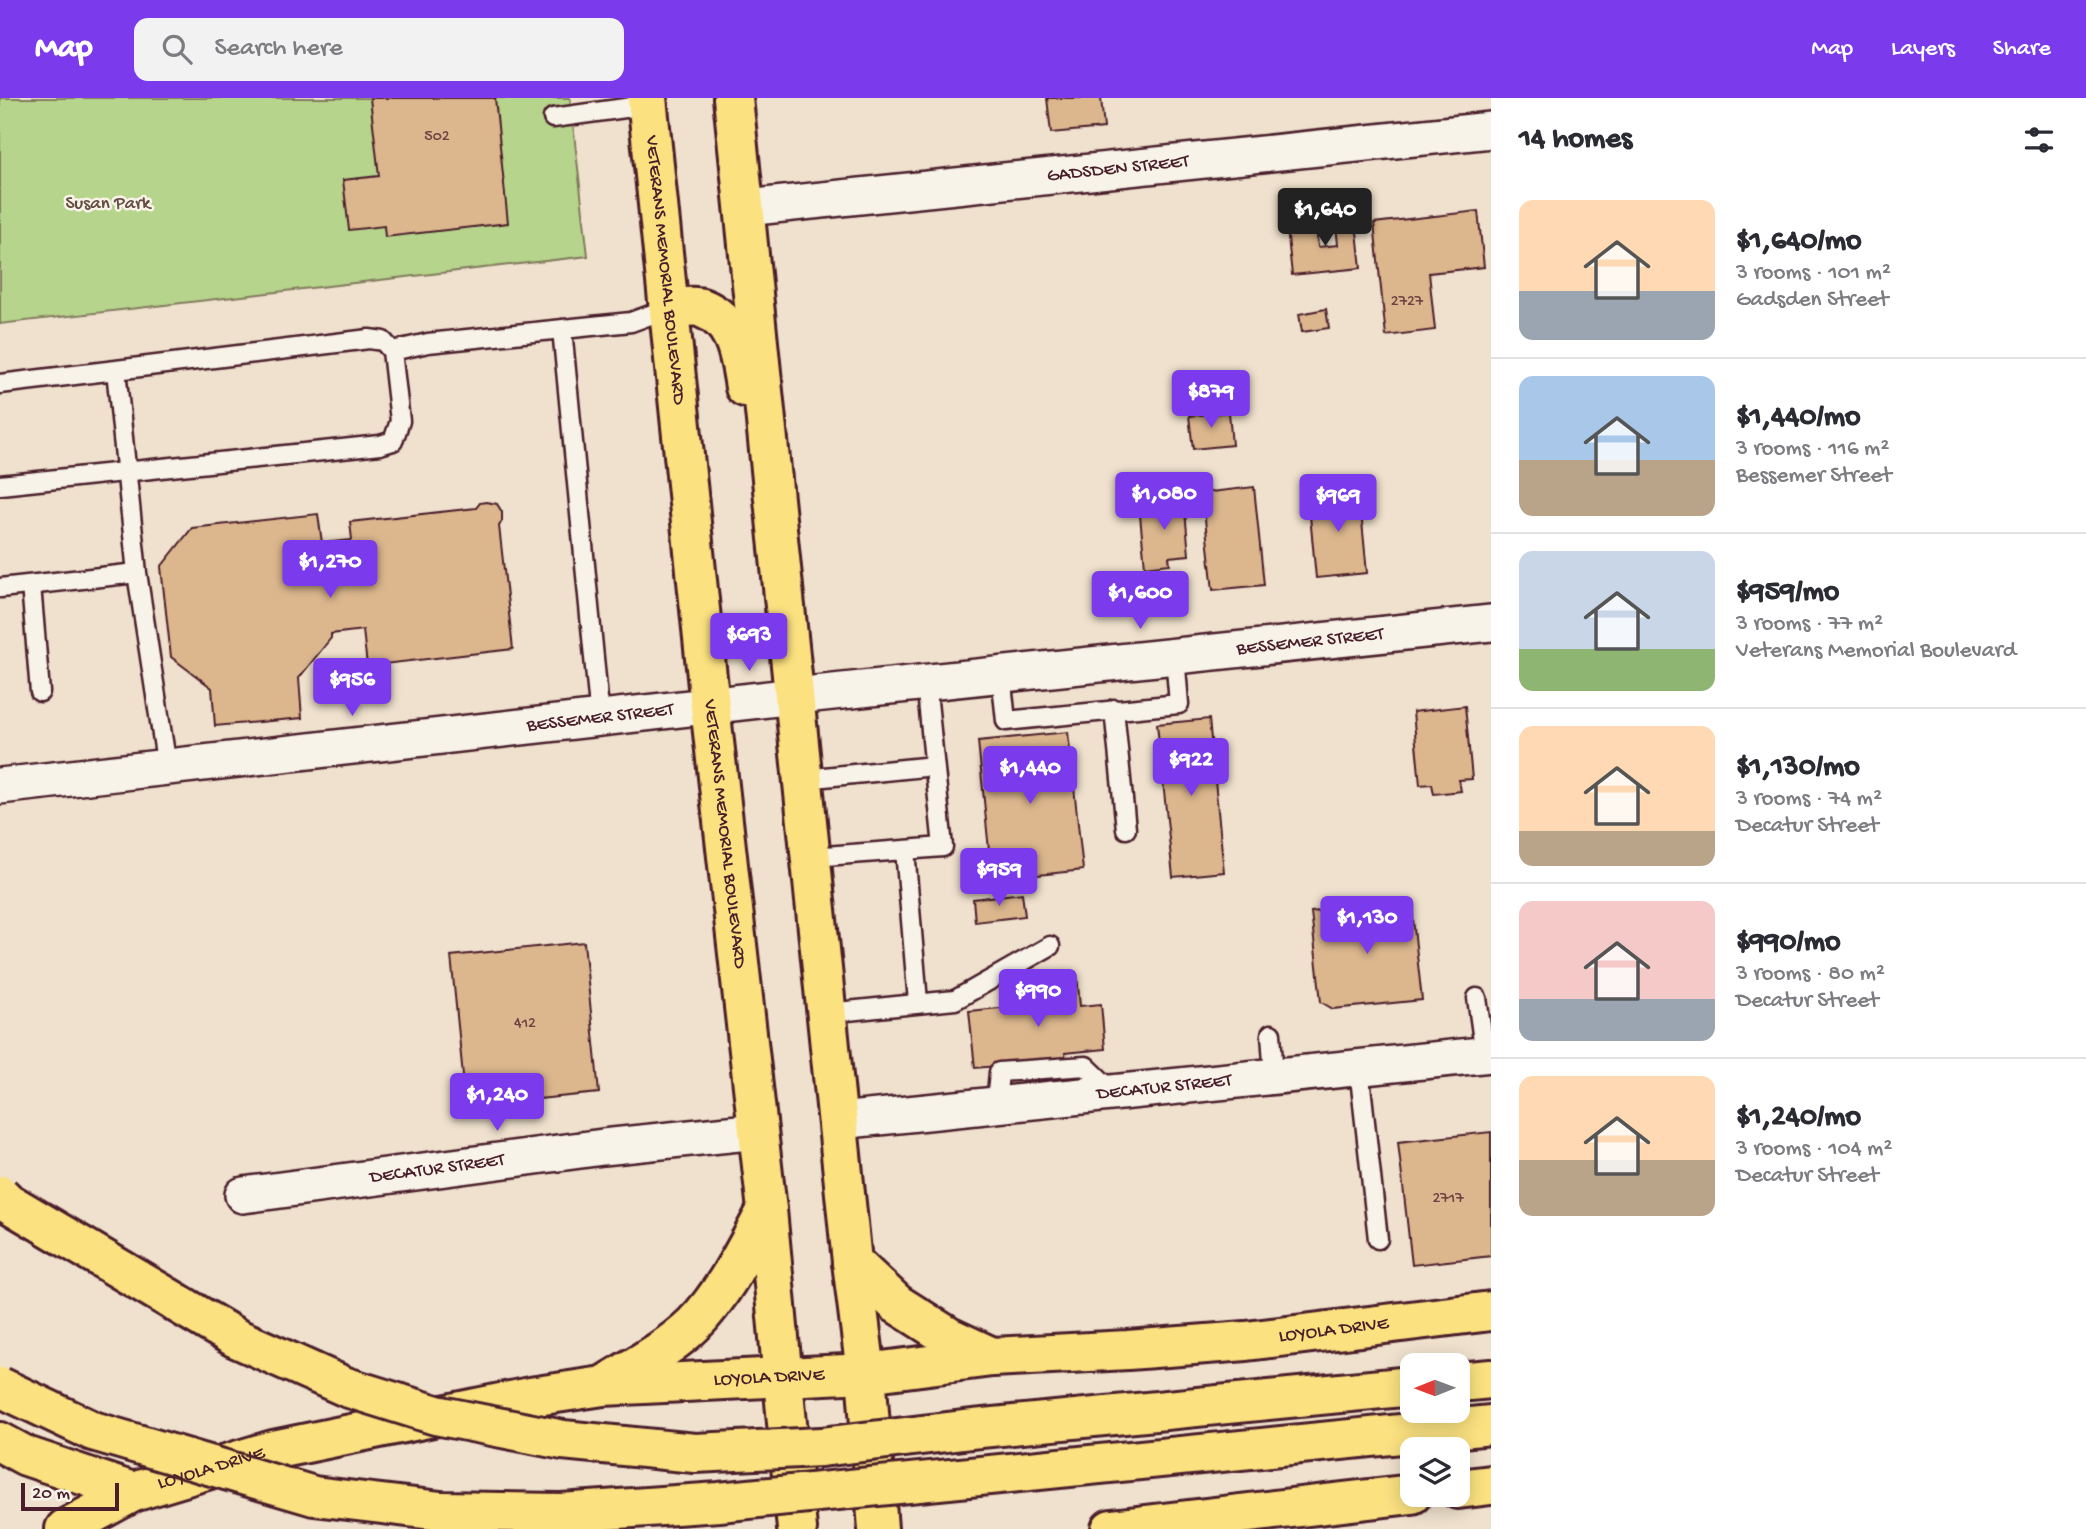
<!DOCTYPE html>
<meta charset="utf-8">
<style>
:root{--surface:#fff;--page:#f2f2f3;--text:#2b2b33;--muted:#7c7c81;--line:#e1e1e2;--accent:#7c3aed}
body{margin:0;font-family:"Gochi Hand",sans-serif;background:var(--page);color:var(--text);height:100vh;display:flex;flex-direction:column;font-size:26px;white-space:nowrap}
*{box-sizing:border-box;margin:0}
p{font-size:23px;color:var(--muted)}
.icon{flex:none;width:38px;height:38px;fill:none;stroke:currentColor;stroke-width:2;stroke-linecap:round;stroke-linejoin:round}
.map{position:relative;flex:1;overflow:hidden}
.drawer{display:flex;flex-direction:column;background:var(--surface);width:595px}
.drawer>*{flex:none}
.needle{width:46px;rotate:269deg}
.controls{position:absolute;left:1400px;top:1255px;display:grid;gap:14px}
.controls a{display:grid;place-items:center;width:70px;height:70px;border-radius:14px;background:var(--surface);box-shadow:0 4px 18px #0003;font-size:35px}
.scale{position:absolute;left:21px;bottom:18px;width:98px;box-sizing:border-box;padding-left:7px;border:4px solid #4a1f2b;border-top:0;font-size:19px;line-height:24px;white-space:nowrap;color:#4a1f2b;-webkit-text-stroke:5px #f7f3e8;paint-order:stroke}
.price{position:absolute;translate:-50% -60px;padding:0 16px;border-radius:7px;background:var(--accent);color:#fff;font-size:23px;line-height:46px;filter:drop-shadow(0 2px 4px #0008)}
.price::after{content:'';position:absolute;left:50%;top:42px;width:21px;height:16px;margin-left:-10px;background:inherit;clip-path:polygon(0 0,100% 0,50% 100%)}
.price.on{background:#222;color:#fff}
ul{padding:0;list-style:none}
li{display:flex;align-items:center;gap:21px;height:175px;padding:0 28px}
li+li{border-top:2px solid var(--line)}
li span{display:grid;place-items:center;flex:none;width:196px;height:140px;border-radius:14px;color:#555}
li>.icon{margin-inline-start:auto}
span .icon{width:84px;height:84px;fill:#fffc;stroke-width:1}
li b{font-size:30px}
h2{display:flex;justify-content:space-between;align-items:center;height:84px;padding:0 28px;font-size:30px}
header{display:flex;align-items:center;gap:42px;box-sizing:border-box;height:98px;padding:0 35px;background:var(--accent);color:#fff}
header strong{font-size:33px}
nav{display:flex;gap:38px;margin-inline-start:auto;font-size:24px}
.search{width:490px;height:63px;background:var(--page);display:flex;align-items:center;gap:18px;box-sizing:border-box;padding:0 24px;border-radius:14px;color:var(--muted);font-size:26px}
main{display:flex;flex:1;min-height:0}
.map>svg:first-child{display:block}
</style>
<header>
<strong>Map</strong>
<div class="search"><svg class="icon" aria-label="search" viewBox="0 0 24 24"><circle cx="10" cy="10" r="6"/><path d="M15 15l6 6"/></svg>Search here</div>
<nav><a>Map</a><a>Layers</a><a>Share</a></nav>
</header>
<main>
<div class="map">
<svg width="1491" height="1431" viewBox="0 0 1491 1431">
<rect width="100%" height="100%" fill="#efe1cd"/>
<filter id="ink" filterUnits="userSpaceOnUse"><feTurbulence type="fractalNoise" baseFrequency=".0143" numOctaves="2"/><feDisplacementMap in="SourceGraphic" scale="14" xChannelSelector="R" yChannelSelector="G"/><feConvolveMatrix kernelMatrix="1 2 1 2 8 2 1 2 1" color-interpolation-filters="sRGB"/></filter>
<g filter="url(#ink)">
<path fill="#b6d48c" stroke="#807a5c" stroke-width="2" d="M0,0H570L588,158L0,226Z"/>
<path fill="#dcb78e" stroke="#4a1f2b" stroke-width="2" d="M370,0H495L508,125L385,139L384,128L349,132L343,82L379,78Z
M1047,0H1101L1104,30L1051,35Z
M1478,113L1484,169L1429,175L1435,232L1386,238L1374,125Z
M1355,115L1361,170L1292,177L1287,130L1316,127L1318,149L1338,147L1335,117Z
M1326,211L1329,230L1302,234L1299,216Z
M1229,314L1232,347L1193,351L1189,318Z
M1254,389L1264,487L1213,492L1202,395Z
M1359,392L1367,475L1316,480L1308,397Z
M1184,402L1189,457L1169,459L1170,466L1145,469L1139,407Z
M486,404L497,406L502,414V423L499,428L513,551L367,568L363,532L331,536V540L299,580L302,620L215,628L212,590L171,559L161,469L192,430L318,416L322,445L352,442L350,424L476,410L480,405Z
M1465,608L1472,681L1459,682L1461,693L1434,696L1432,686L1420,687L1413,614Z
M1209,621L1224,774L1173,779L1157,626Z
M1068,634L1083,772L992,782L978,643Z
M1022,795L1025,818L975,824L973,801Z
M1411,803L1422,902L1333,911L1321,904L1311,814Z
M584,844L599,995L466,1008L451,858Z
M1077,877L1080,908L1101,906L1105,951L1065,955L1066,962L975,970L969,913L1051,905L1049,880Z
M1491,1034V1158L1412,1167L1398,1044Z"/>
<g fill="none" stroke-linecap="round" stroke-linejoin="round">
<g stroke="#4a1f2b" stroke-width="23">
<path id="service" d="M553,20L647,7
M562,231L600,621
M392,253L428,245L631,224L669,210
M0,286L116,272
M0,387L380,347L393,343L400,323L392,253L383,243L369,241L116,272L137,475L167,669
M31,487L40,594
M0,490L137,475
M1001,576L1006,623L1179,606L1175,558
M1114,611L1126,731
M804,681L934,668
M905,752L918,904
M812,759L943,749L926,584
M1477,900L1485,957
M828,915L955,902L1050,848
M1271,936L1274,978
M1359,970L1378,1141
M996,1007L999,974L1086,968L1113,994"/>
</g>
<g stroke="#4a1f2b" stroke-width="40">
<g id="minor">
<path id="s1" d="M746,110L1491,32"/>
<path id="s2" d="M0,688L795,598L1491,525"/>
<path id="s3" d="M839,1023L1491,956"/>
<path id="s4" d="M243,1097L603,1049L758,1033"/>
</g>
</g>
<g stroke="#4a1f2b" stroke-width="44">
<g id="primary">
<path id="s5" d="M647,0L710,608L767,1112L797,1431"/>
<path d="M733,0L852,1164L866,1275L878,1431"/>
<path d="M669,210C679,210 694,207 702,210C736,223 740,258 745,289"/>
<path d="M852,1164L897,1206L949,1239L992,1259"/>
<path d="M608,1285C637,1267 668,1251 693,1227C724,1196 746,1150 767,1112"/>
<path d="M1458,1391L1491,1387"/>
<path id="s6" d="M65,1431L133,1394L273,1352L530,1299L603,1288L866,1275L992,1259L1128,1252L1246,1243L1491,1213"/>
<path d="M1111,1431L1412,1396"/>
</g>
</g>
<g stroke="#4a1f2b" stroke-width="44">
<path id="motorway" d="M1458,1284L1491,1281
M0,1344L26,1358L133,1394"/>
</g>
<use href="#service" stroke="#f7f3e8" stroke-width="18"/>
<use href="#minor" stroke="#f7f3e8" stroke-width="35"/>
<use href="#primary" stroke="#fbe180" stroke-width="38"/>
<use href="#motorway" stroke="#fbe180" stroke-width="38"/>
<g stroke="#4a1f2b" stroke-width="44" stroke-linecap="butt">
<path id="motorway-bridge" d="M0,1097L7,1104L236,1240L346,1289L436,1317L563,1342L695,1355L821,1349L972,1331L1412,1288
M0,1289L93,1333L314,1398L441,1413L561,1415L719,1404L1491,1327"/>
</g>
<use href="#motorway-bridge" stroke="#fbe180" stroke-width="38"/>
</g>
</g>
<g text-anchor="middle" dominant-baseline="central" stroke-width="5" stroke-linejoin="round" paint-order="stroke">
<g font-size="16" fill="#6e4544">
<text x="437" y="39">502</text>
<text x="1407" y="204">2727</text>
<text x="525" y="926">412</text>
<text x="1448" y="1101">2717</text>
</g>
<g font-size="19" fill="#4a1f2b" stroke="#f7f3e8">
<text stroke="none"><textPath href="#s1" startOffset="374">GADSDEN STREET</textPath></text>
<text stroke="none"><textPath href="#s5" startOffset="173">VETERANS MEMORIAL BOULEVARD</textPath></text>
<text stroke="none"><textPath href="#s2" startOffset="1318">BESSEMER STREET</textPath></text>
<text stroke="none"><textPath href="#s2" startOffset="604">BESSEMER STREET</textPath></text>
<text stroke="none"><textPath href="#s5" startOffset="740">VETERANS MEMORIAL BOULEVARD</textPath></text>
<text stroke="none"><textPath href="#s3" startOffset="327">DECATUR STREET</textPath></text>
<text stroke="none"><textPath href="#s4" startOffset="196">DECATUR STREET</textPath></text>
<text stroke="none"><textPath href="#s6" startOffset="1293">LOYOLA DRIVE</textPath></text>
<text stroke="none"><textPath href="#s6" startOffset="726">LOYOLA DRIVE</textPath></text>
<text stroke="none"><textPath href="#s6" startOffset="159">LOYOLA DRIVE</textPath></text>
</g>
<g font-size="19" fill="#654c43" stroke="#f7f3e8">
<text x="108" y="106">Susan Park</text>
</g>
</g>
</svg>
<div class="controls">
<a><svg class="needle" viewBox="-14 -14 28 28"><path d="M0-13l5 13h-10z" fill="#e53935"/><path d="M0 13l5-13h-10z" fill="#7c7c81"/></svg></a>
<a><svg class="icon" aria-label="layers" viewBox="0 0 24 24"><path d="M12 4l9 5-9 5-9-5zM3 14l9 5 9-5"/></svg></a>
</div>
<div class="scale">20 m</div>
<b class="price on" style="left:1325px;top:150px">$1,640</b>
<b class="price" style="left:1211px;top:332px">$879</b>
<b class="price" style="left:1164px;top:434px">$1,080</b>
<b class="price" style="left:1338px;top:436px">$969</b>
<b class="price" style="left:330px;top:502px">$1,270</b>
<b class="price" style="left:1140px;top:533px">$1,600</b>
<b class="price" style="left:749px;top:575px">$693</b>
<b class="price" style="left:352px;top:620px">$956</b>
<b class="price" style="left:1191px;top:700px">$922</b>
<b class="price" style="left:1030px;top:708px">$1,440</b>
<b class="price" style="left:999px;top:810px">$959</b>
<b class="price" style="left:1367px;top:858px">$1,130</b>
<b class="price" style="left:1038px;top:931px">$990</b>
<b class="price" style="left:497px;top:1035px">$1,240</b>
</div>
<section class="drawer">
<h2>14 homes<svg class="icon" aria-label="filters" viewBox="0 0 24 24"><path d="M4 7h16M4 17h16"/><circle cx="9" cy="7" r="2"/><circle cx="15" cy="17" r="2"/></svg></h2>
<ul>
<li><span style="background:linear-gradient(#ffd9b3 65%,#9aa5b1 0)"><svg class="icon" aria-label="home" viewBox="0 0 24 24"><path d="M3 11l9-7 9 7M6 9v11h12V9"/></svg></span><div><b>$1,640/mo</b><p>3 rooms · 101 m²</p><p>Gadsden Street</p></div></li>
<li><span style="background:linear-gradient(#a9c7e8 60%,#b9a48a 0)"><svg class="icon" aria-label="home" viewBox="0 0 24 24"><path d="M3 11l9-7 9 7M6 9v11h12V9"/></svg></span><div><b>$1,440/mo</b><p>3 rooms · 116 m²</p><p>Bessemer Street</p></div></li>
<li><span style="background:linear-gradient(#c9d6e8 70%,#8fb573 0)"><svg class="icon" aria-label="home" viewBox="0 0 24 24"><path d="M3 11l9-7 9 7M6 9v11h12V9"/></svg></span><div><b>$959/mo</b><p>3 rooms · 77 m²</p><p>Veterans Memorial Boulevard</p></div></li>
<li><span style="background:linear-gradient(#ffd9b3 75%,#b9a48a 0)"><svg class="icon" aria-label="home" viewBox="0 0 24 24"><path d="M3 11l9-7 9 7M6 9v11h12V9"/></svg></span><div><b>$1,130/mo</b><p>3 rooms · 74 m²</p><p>Decatur Street</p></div></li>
<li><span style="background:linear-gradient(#f6c9c9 70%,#9aa5b1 0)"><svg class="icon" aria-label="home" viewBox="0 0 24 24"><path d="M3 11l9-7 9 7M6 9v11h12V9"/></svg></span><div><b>$990/mo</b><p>3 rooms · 80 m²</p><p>Decatur Street</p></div></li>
<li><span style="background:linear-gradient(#ffd9b3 60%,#b9a48a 0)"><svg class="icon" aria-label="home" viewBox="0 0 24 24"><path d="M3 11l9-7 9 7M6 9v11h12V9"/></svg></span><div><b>$1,240/mo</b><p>3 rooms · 104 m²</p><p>Decatur Street</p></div></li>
</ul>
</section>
</main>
